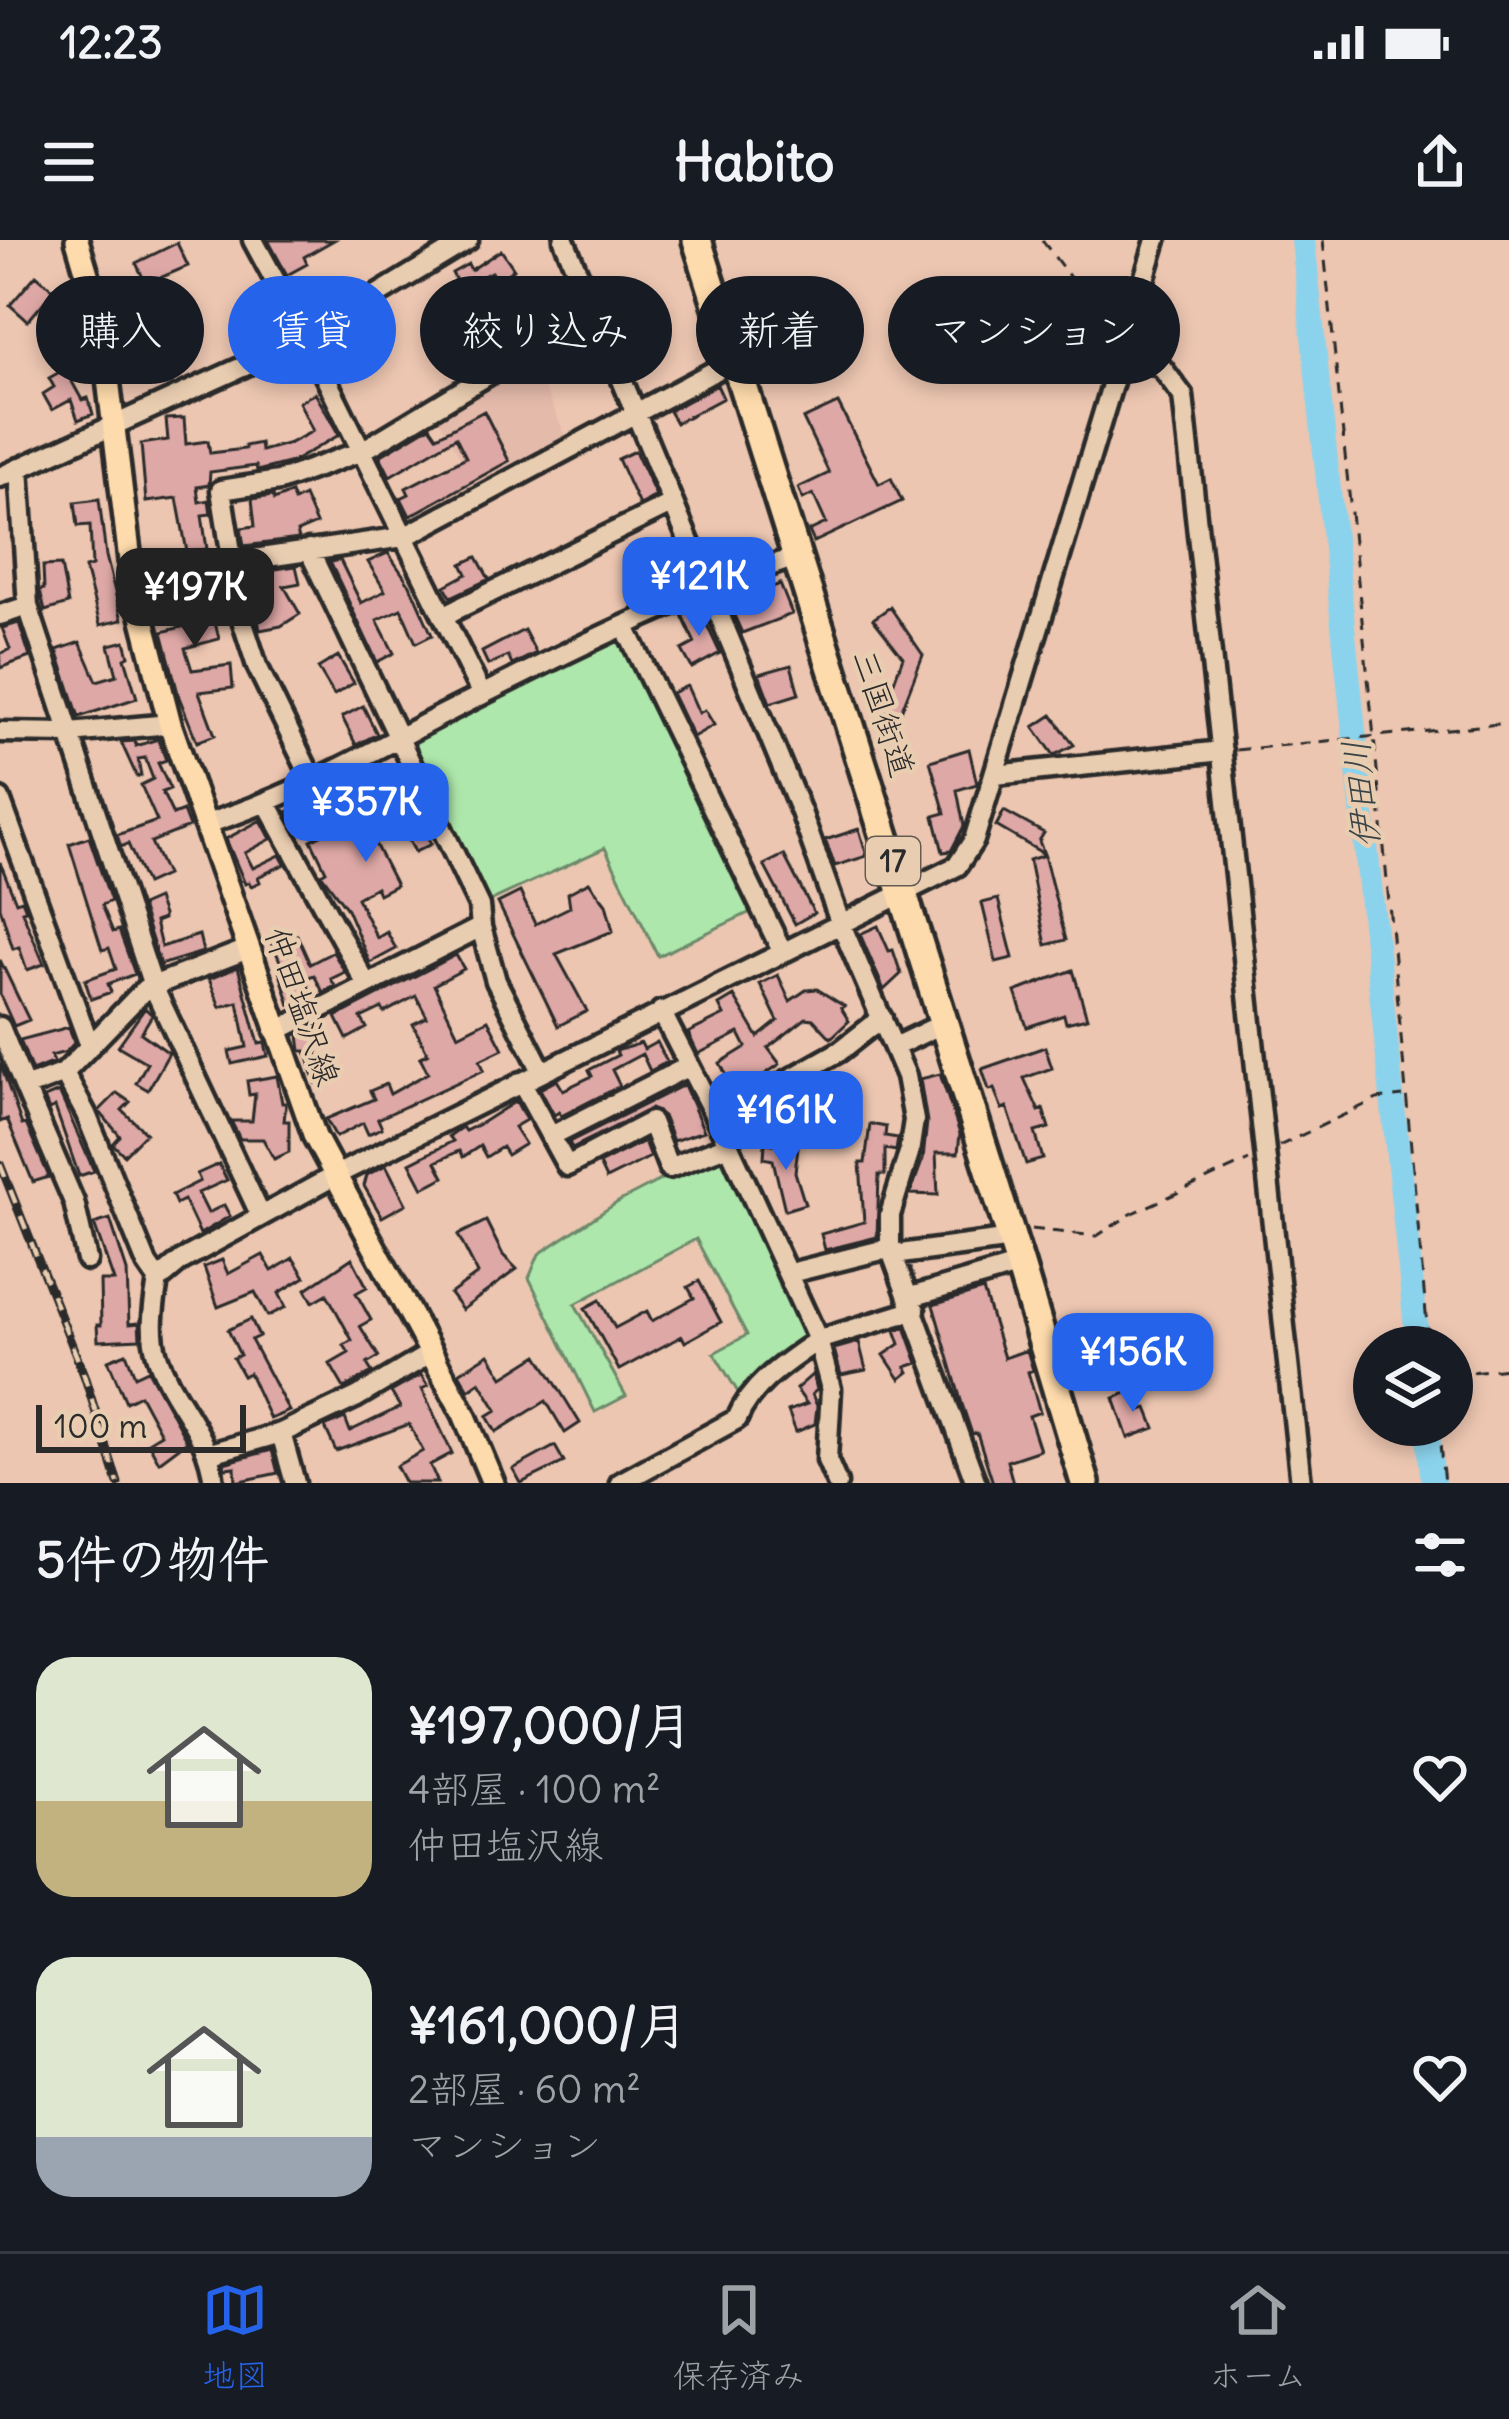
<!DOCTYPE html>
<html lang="ja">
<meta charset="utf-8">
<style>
:root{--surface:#171b24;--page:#20242c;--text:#f1f3f6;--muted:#9ea1a6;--line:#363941;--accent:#2563eb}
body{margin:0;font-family:Delius,"Klee One",sans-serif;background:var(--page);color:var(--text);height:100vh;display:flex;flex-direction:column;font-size:45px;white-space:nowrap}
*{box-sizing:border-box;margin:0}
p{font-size:39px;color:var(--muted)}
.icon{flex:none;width:66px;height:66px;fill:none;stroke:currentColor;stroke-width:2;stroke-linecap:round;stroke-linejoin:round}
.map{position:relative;height:1243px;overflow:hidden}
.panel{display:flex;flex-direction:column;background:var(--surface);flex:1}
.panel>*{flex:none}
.guide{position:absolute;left:36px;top:36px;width:1437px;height:108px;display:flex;gap:24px}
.fabs{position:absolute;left:1353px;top:1086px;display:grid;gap:24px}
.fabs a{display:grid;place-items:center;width:120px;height:120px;border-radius:50%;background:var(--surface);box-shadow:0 6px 18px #0003;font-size:60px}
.scale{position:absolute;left:36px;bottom:30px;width:210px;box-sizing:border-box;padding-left:12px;border:6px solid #2b2b2b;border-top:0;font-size:33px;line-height:42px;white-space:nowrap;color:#2b2b2b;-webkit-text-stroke:9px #e9cdb0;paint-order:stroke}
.price{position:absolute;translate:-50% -102px;padding:0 27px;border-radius:24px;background:var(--accent);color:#fff;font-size:39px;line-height:78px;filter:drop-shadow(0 3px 6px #0008)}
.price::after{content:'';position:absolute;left:50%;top:72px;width:36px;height:27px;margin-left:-18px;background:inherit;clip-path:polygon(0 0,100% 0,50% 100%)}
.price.on{background:#222;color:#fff}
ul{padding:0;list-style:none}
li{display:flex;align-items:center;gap:36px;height:300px;padding:0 36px}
li span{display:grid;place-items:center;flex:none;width:336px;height:240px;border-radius:36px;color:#555}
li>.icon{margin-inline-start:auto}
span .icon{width:144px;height:144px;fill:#fffc;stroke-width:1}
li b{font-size:51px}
h2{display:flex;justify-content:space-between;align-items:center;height:144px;padding:0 36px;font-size:51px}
.tag{padding:0 42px;border-radius:54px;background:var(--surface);box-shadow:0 6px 18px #0003;font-size:42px;line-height:108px}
.tag.on{background:var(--accent);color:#fff}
.status{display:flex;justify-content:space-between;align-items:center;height:84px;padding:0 60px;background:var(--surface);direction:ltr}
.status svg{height:33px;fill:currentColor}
header{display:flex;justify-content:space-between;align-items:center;height:156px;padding:0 36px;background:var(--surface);font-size:54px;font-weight:700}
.tab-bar{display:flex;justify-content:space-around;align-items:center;height:168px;border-top:3px solid var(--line);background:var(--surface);font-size:33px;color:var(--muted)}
.tab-bar a{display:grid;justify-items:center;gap:6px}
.tab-bar .on{color:var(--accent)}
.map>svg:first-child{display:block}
</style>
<div class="status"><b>12:23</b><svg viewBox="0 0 49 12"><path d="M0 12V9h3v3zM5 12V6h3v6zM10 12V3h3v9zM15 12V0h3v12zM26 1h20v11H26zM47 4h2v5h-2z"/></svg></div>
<header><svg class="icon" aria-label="menu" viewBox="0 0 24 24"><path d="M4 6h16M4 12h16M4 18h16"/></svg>Habito<svg class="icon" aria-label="share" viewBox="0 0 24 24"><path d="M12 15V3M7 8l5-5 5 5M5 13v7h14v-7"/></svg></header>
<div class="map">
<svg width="1509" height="1243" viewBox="0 0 1509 1243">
<rect width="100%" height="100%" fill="#ecc6b1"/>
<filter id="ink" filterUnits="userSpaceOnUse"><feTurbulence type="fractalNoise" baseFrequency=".00833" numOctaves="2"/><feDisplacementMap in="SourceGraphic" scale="24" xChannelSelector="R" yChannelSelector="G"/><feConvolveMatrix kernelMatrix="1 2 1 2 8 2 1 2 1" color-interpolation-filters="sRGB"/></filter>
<g filter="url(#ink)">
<path fill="#e4baab" d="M527,110L571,208L482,256L433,168Z"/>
<path fill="#ade7ab" stroke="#6c896b" stroke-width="3" d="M625,387L761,667L658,716L605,608L479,666L396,499Z
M728,905L818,1100L744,1162L714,1113L747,1095L696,999L575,1064L626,1156L595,1172L529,1038L539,1014L618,962Z"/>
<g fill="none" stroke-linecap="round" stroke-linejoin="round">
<path stroke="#8bd3ec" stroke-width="24" d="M1303,0L1418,1107
M1427,1185L1433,1243"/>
</g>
<path fill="#dea8a6" stroke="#2b2b2b" stroke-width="3" d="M268,0H334L304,17L307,24L287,35Z
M177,3L188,26L146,44L136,23Z
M501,10L514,29L497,41L491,32L460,48L452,33L468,24L471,30Z
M36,35L54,50L28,81L10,65Z
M336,40L345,54L308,71L297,53L315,41L321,50Z
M130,59L138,86L146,83L152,100L133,107L131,134L118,97L122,91L113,64Z
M73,85L82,114L57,122L48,93Z
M65,129L82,160L88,158L93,174L78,180L71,160L52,170L43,154L54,147L49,138Z
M717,145L723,158L676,183L669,171Z
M315,153L339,195L292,222L257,231L256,226L210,232L209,245L197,247L199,262L209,260L211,274L202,275L207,309L187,312L177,258L146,262L141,204L168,200L166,179L184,178L186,204L208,201L210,213L245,209V206L260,203L261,211L290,203L313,191L299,162Z
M838,163L879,244L891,238L902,261L814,302L809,291L826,283L813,254L803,259L798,248L829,233L803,179Z
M484,171L509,221L410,276L401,258L409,254L406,248L466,217L456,197L390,236L380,216L430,186L437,196Z
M635,211L656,256L639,265L618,219Z
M291,253L294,261L304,256L316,284L297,292L299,299L244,306L241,288L255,286L252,259L273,256L274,260Z
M99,259L106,316L122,380L100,385L85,328L92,326L90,285L78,286L75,262Z
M388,313L410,345L432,395L416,403L401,369L377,380L394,413L377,422L330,322L340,320L361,363L385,351L368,322Z
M477,317L489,339L451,357L445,346L467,334L462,324Z
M61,325L68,364L45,371L40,350L44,349L43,326Z
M296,326L300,343L284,346L300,374L281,386L260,390L249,333Z
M220,338L224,359L210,362L219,399L185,408L192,430L231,425L233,448L199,452L215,495L197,502L179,457L162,392L201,382L196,363L161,371L158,347Z
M780,344L792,374L742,393L729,364Z
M890,367L923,415L900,474L884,469L903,417L873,379Z
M699,368L720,413L692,428L682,410L695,403L682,375Z
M19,383L30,417L0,428V414L10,409L2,388Z
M524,390L536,413L512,425L508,416L488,425L482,412Z
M125,401L129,416L125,418L137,458L79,477L57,410L80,402L97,441L117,435L109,405Z
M338,416L354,443L334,455L318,428Z
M791,425L799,454L770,463L759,434Z
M687,446L699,473L705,470L714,485L693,497L672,453Z
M363,466L377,494L356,505L342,477Z
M1052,475L1074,505L1054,515L1034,487Z
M158,499L166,520L158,523L170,549L162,552L173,575L183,571L189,587L151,602L166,635L146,644L128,604L121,607L117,595L157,581L141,545L153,539L145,518L138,519L141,536L137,537L121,502L135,501L136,506Z
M969,509L977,544L957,550L964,586L951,611L943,612L934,576L945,573L930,521Z
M337,545L344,557L295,585L287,572Z
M406,555L431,604L415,612L401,585L373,600L396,645L379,654L376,647L357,658L377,698L387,692L396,709L370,723L347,669L321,634L326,631L311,600L331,590L333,593Z
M1004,571L1044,593L1039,601L1044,614L996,586Z
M261,580L271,599L245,613L253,628L280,615L285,624L258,637L260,642L251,646L249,642L245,644L226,599Z
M859,589L867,616L835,626L825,600Z
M89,597L111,661L102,665L113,692L119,690L135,734L108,744L111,752L91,759L85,740L116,729L109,708L102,710L69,604Z
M784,615L814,673L795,684L764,625Z
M1044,615L1066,700L1046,705L1029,620Z
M0,622L16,662L22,660L26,670L22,671L44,724L27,730L19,707L13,709L0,667Z
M589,642L606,664L613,691L556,714L587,771L558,786L498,663L520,652L535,684L570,667L568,653Z
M157,659L163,675V679L155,682L161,707L199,695L203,712L160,725L141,666Z
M998,659L1013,718L996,722L982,663Z
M878,686L889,711L893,710L901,734L884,750L860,694Z
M297,695L310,724L333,712L345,732L331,739L335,746L323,752L314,735L306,738L312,758L290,765L279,730L283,728L273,705Z
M456,715L464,729L434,745L458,795L488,780L503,809L480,820L484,830L378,879L382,888L368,894L363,883L336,897L326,879L374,859L370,851L386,844L390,854L428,833L420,817L428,814L413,784L427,777L416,756L384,773L382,768L361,778L367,788L347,799L336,777Z
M0,720L29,780L14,786L0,755Z
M238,727L259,804L265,803L268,816L232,824L229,811L247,807L238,762L220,767L209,739Z
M1073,730L1087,778L1066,783L1064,775L1027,787L1015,752Z
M778,735L790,761L806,750L817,749L844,766L841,768L849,781L831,798L813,779L806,778L768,808L780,824L736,854L720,823L746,807L739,793L698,814L688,793L724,775L719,765L734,756L758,797L778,781L760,744Z
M145,768L152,775L141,793L169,813L148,850L136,843L147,823L118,806Z
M69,787L74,803L66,812L51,816L54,822L32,831L20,800Z
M315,789L318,821L331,816L337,836L316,843L306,811H301L299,795Z
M657,802L667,822L650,831L642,814L612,830L620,846L561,876L559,872L554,875L540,849L557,840L563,850L592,836L589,830L618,815L616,811L641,803L644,809Z
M1045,807L1052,828L1024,838L1039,871L1043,869L1049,888L1035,892L1043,919L1026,924L1007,867L1002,869L994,849L989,850L982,829Z
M0,823L22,885L26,884L49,937L33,942L7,879L0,882Z
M940,834L960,894L958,913H936L938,955L910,954L923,919L927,882L920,839Z
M277,836L282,863H286L284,881H289V912L274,919L263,899H240L231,881H252L255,854L249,855L247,841Z
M684,845L704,891L673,901L663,876L651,869L572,908L569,902Z
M59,852L94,931L79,936L55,867L49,870L44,858Z
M117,853L130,862L122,870L146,893L124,915L113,904L120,896L99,871Z
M516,861L526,880L514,887L525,904L507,915L502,907L486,917L480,906L463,917L459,911L436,922L444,937L423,948L410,923L453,901L449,896L462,887L465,891L483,882Z
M870,884L886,887L885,896L898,898L896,911L885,909V935H879L877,997L825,1010L821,994L864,982L860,923H865Z
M644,901L650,917L606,939L599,924Z
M765,903L798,907L795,932L805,964L785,970L773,920L764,918Z
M219,924L227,940L198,953L208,973L224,965L230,976L200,994L184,960L176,964L172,955L200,941L197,934Z
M386,925L406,964L382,977L364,946L367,935Z
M110,979L127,1031L129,1084L139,1083L140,1099L98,1101L97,1085H101L100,1041H114L94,984Z
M486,981L503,1015L517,1029L462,1070L450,1054L478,1034L458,995Z
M263,1015L272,1031L293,1018L305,1037L279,1053L286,1067L268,1076L255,1052L218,1067L204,1027L222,1020L228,1034Z
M352,1018L367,1047L356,1053L371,1080L360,1086L379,1117L367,1124L372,1132L344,1148L330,1124L349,1113L344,1105L352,1100L327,1054L313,1062L306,1049Z
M699,1041L721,1082L685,1102L682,1096L619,1130L585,1068L600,1060L615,1088L647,1071L652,1081L694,1058L688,1047Z
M983,1050L1004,1118L1027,1110L1033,1130L1028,1132L1040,1172L1029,1176L1040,1210L1007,1221L1013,1243H993L977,1193L972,1194L962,1164L933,1065Z
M251,1079L259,1096L251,1100L289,1171L270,1179L249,1133L243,1136L233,1118L240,1115L228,1090Z
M905,1087L918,1123L906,1127L909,1132L900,1139L884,1115L900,1104L895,1090Z
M859,1102L866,1130L841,1135L834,1109Z
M126,1113L135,1136L148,1130L187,1201L159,1222L148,1202L161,1194L140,1155L126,1162L108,1120Z
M489,1114L503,1137L538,1115L580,1183L565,1193L546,1161L496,1192L487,1176L497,1170L480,1142L469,1150L459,1133Z
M813,1134L817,1150L812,1154L817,1166L815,1184L796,1192L788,1171L807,1164L796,1149Z
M421,1135L428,1146L422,1149L452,1213L430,1225L438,1243H405L396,1226L423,1211L409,1184L336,1211L325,1187L345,1178L350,1191L400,1167L391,1152Z
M1134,1150L1141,1170L1147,1168L1155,1188L1128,1198L1114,1158Z
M555,1206L564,1222L521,1243L513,1229Z
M272,1210L278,1233L236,1242L235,1227L225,1228L224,1223Z"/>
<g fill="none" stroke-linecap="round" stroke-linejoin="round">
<g stroke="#2b2b2b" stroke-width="27">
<path id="minor" d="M253,0L306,98L482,455
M564,0L801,572L840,682L906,836L914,880L909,913L890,975V1008L976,1243
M1124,109L1162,128L1183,156L1301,1243
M19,228L28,366
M0,237L306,98L468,0
M309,310L479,666L481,687
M132,337L404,297L735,120
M0,375L28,366L153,746L261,976
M443,376L673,263
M625,387L782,711
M0,492L70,493L170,484
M995,535L1222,511
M313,541L257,426L242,380L221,250L279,241L362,211L594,71
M0,559L90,806
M268,565L367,745
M206,584C291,557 367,514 446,473C560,415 675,357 796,317
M0,787L25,848
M275,792L481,687L496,741L542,831
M894,807L944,783
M64,833L86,874L147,1024L158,1040C154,1065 149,1090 157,1115C172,1163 208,1188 214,1243
M521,842L567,926L651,882L669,928L728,905
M717,880L840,811L882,778
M551,896L689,826
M893,1015L1012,999
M87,1020L74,962L25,848L64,833L145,749L248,709
M790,1033L890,1008
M158,1040L182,1020L334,936L957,626L974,600L1156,0
M911,1057L1020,1025
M281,1193L295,1243
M211,1213L281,1193L357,1157L431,1113
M620,1243L737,1179C752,1143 787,1122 818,1100L717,880L661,771
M837,1243L827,1220L831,1149L818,1100L915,1070"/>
</g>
<g stroke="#2b2b2b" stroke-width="30">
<path id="major" d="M77,0L101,81L132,337L170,484L315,897L464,1174L493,1243"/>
</g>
<g stroke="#2b2b2b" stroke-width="36">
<path id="highway" d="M697,0L1020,1025L1085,1243"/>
</g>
<path stroke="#2b2b2b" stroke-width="3" stroke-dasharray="12 9" stroke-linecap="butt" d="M1042,0L1109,90
M1323,0L1374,497L1429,1107
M1236,510L1509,483
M1279,906L1377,859L1403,856
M1031,989L1097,996L1131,974L1249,920
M1452,1134L1509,1128
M1438,1185L1444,1243"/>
<use href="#minor" stroke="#e9cdb0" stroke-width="18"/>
<use href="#major" stroke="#fedbac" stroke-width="21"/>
<use href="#highway" stroke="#fedbac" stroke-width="27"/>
<g stroke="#2b2b2b" stroke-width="9">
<path id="rail" d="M0,924L84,1135L118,1243"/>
</g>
<use href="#rail" stroke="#e9cdb0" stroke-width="4.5" stroke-dasharray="14" stroke-linecap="butt"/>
</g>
</g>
<g text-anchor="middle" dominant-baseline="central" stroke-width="9" stroke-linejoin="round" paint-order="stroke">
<rect fill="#e9cdb0" stroke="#645c53" stroke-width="3" x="866" y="597" width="54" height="48" rx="9"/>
<g font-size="30" font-weight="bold" fill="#2b2b2b">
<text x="893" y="621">17</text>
</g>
<g font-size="33" fill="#2b2b2b" stroke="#e9cdb0">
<text transform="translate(884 473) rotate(72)">三国街道</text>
<text transform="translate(303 766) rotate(71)">仲田塩沢線</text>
</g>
<g font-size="36" font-style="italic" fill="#394448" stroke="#e9cdb0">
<text transform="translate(1361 554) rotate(-96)">伊田川</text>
</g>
</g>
</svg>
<div class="fabs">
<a><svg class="icon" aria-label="layers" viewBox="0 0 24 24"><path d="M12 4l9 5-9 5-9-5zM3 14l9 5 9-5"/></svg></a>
</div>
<div class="scale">100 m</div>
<b class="price" style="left:699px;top:399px">¥121K</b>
<b class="price on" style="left:195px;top:410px">¥197K</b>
<b class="price" style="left:366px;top:625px">¥357K</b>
<b class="price" style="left:786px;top:933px">¥161K</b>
<b class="price" style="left:1133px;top:1175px">¥156K</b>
<div class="guide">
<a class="tag">購入</a>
<a class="tag on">賃貸</a>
<a class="tag">絞り込み</a>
<a class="tag">新着</a>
<a class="tag">マンション</a>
</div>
</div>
<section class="panel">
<h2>5件の物件<svg class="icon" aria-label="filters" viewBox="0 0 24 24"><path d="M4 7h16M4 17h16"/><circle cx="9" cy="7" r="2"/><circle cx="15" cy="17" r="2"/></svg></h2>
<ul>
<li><span style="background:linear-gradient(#dfe7d0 60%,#c2b280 0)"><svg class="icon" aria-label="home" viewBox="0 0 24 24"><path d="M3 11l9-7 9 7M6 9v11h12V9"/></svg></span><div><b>¥197,000/月</b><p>4部屋 · 100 m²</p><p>仲田塩沢線</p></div><svg class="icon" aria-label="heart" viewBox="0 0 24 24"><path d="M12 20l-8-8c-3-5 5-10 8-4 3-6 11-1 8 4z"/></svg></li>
<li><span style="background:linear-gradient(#dfe7d0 75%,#9aa5b1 0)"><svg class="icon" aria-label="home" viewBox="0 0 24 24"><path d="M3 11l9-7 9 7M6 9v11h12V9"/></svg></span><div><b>¥161,000/月</b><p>2部屋 · 60 m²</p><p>マンション</p></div><svg class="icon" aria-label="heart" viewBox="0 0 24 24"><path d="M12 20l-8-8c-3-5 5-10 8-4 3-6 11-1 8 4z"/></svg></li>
</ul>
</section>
<nav class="tab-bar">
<a class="on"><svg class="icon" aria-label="map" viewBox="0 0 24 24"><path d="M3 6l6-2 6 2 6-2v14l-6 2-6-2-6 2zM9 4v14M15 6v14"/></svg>地図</a>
<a><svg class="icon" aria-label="saved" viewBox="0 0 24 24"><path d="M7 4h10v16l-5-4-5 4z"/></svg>保存済み</a>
<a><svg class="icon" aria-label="home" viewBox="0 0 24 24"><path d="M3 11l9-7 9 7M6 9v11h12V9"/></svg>ホーム</a>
</nav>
